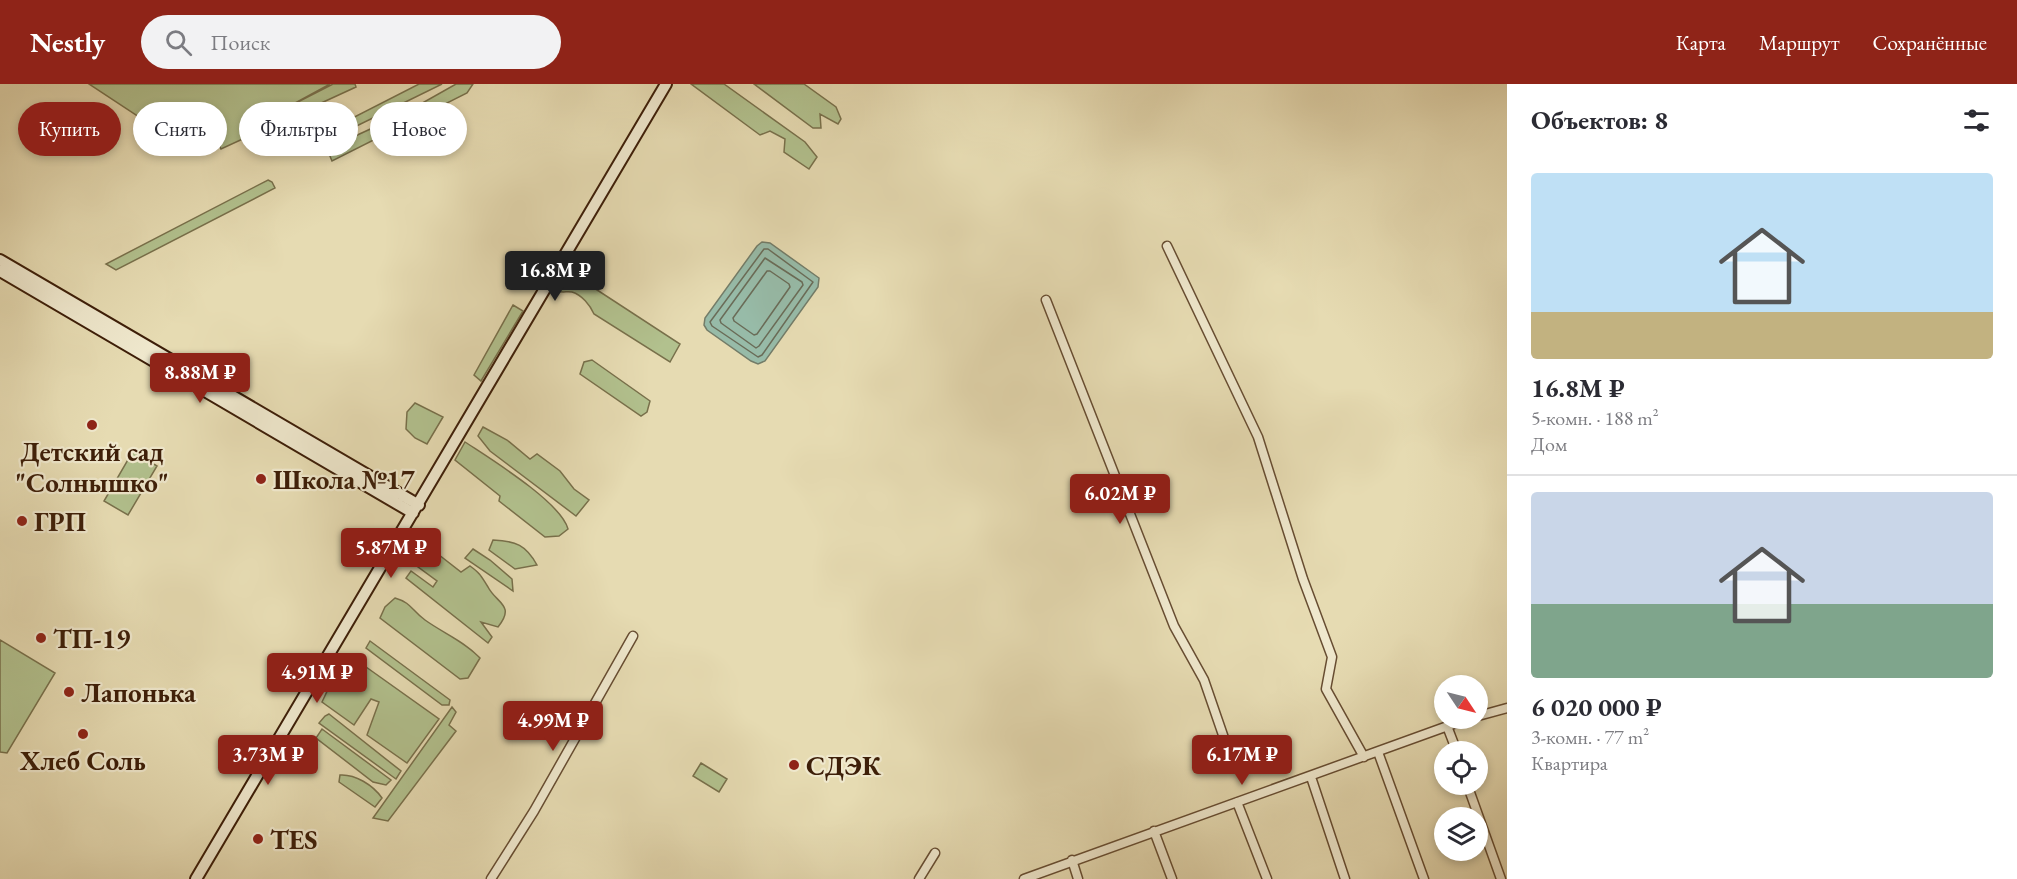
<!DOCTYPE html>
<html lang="ru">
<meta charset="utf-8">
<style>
:root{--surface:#fff;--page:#f2f2f3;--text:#2b2b33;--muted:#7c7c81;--line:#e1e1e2;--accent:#8f2418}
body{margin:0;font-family:"EB Garamond",serif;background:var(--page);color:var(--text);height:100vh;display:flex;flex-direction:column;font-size:22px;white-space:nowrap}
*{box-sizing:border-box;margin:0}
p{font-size:20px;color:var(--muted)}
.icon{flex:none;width:33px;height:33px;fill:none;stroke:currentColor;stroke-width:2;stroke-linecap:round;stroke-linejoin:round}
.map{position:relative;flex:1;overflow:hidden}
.sheet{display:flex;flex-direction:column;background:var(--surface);width:510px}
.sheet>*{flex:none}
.hud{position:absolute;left:18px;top:18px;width:570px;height:54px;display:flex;gap:12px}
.needle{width:39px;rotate:125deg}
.tools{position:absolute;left:1434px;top:591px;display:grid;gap:12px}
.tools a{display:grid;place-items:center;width:54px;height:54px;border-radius:50%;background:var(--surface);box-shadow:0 3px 9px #0003;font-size:30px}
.price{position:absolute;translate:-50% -51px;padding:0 14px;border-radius:6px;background:var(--accent);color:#fff;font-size:20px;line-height:39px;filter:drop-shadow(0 2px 3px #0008)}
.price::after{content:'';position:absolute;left:50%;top:36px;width:18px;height:14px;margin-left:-9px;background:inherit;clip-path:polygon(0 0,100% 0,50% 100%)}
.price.on{background:#222;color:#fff}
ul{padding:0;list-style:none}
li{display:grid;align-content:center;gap:12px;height:318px;padding:0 24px}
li+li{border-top:2px solid var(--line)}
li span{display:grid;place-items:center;height:186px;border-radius:6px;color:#555}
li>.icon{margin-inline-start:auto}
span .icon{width:108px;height:108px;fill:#fffc;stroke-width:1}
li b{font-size:26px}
h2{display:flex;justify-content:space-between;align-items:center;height:72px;padding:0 24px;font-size:26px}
.chip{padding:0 21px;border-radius:27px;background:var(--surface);box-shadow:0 3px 9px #0003;font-size:21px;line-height:54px}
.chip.on{background:var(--accent);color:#fff}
header{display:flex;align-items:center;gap:36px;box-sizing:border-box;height:84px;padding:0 30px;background:var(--accent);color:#fff}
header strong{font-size:28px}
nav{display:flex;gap:33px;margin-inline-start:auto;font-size:21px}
.search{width:420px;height:54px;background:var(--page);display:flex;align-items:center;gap:15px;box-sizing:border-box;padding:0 21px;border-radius:33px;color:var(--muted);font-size:22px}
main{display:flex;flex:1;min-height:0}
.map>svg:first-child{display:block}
</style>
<header>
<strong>Nestly</strong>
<div class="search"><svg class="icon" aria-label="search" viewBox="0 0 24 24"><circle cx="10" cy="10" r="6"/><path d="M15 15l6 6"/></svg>Поиск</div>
<nav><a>Карта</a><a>Маршрут</a><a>Сохранённые</a></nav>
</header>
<main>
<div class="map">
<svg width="1507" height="795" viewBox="0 0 1507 795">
<rect width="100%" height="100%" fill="#e6dbb2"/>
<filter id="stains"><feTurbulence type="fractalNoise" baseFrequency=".00333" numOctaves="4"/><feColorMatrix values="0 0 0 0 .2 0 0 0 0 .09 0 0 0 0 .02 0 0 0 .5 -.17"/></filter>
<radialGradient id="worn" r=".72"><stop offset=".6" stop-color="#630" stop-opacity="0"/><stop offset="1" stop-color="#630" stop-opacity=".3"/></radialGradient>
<path fill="#b2c18e" stroke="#78704b" stroke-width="1.5" d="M89,0H330L286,24L333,0H355L356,3L221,65L218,58L195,70Z
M419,0H442L324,58L321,53L323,49Z
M456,0H473L467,9L332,77L327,65L403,30Z
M691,0H724L805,58L817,73L809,85L784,68L785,55L770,47L760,51Z
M754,0H804L836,23L841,35L838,40L820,30L821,44H813Z
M268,96L272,98L275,104L116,186L106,180Z
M568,187L680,260L670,278L594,230C590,221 582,211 572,208C567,207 563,209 557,207Z
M513,221L523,227L481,297L474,291Z
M592,276L650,317L647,328L641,332L580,290L584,278Z
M415,319L443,333L427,360L415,354L406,345L407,328Z
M483,343L507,356L530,375L537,370L560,387L574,405L589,416L576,432L490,367L478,352Z
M465,358C489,374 561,418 568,445L559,452L545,453L499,417L500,412L455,376Z
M133,367L157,382L128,431L104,417Z
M493,456C516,457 526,461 537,481L515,485L489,466Z
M473,465L490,476L512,495L513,507L465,474Z
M434,467L461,488L470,482C481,490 481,492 488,503C496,519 516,521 498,543L481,538L492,553L488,559L406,494L411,487L433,503L437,497L410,477L415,470L426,472Z
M395,514C412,519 411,526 425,536C443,549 464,557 480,574L468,594L460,595L380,534L385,523Z
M0,556L55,589L7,669L0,668Z
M370,557L450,616L449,621H442L366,564Z
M352,573L439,635L407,679L367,651L379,618L371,615L354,641L322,618L332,597Z
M452,623L456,628L449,641L456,647L388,737L373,734Z
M329,630L401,687L396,695L319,639L325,632Z
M322,645L391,696L386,701L373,698L316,654Z
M701,679L727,695L719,708L693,692Z
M340,691C355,690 373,701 382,714L375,723L339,698Z"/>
<path fill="#97bba8" stroke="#737c68" stroke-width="1.5" d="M762,158L770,159L819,194L818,203L765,277L758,280L751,277L707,246L704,241L705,234L757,162Z"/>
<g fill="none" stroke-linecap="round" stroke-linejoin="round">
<path stroke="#6a6c58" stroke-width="1.5" d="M764,165H768L813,198L762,271L758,273L712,242L710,238Z
M765,174L802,198L803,201L759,262L756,264L721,239L720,236Z
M767,187H770L789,200L790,203L757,250L754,251L734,237L733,234Z"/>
<g stroke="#674d32" stroke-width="11">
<path id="street" d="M1167,162L1258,353L1303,495L1332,573L1326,605L1364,673
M1046,216L1174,542L1204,596L1224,654
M1478,632L1507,624
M1447,642L1457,668
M1378,668L1424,795
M1311,693L1345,795
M1467,700L1501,795
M1237,718L1267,795
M1154,747L1172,795
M1072,776L1078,795
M491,795L534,727L633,552
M919,795L935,769
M1024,795L1470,634"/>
</g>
<g stroke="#3d1e08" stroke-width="14">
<path id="secondary" d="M0,176L419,421
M0,187L413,429
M196,795L666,0"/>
</g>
<use href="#street" stroke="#efe8cd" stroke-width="8"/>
<use href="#secondary" stroke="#efe8cd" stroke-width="10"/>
</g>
<g fill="#8f2418" stroke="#efe8cd" stroke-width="2">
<circle cx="92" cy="341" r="6"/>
<circle cx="261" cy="395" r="6"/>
<circle cx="22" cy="437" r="6"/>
<circle cx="41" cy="554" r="6"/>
<circle cx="69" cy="608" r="6"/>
<circle cx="83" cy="650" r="6"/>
<circle cx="794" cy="681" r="6"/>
<circle cx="258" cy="755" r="6"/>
</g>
<g text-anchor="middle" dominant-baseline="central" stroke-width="4.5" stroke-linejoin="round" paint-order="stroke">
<g font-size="27" font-weight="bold" fill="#3d1e08" stroke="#efe8cd" text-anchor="start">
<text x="92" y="367" text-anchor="middle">Детский сад<tspan x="92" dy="31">"Солнышко"</tspan></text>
<text x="273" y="395">Школа №17</text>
<text x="34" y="437">ГРП</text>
<text x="53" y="554">ТП-19</text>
<text x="81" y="608">Лапонька</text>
<text x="83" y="676" text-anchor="middle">Хлеб Соль</text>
<text x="806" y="681">СДЭК</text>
<text x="270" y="755">TES</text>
</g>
</g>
<rect width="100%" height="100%" filter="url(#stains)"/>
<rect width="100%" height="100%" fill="url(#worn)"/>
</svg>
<div class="tools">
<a><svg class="needle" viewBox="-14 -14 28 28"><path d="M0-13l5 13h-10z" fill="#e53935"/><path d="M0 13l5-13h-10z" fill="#7c7c81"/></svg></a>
<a><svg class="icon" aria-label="locate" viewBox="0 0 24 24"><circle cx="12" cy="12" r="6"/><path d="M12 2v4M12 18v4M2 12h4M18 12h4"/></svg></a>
<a><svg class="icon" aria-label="layers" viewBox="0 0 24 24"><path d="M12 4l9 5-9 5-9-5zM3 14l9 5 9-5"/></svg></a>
</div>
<b class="price on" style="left:555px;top:218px">16.8M ₽</b>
<b class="price" style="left:200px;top:320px">8.88M ₽</b>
<b class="price" style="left:1120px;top:441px">6.02M ₽</b>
<b class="price" style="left:391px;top:495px">5.87M ₽</b>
<b class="price" style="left:317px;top:620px">4.91M ₽</b>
<b class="price" style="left:553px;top:668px">4.99M ₽</b>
<b class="price" style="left:268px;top:702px">3.73M ₽</b>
<b class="price" style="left:1242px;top:702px">6.17M ₽</b>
<div class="hud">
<a class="chip on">Купить</a>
<a class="chip">Снять</a>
<a class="chip">Фильтры</a>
<a class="chip">Новое</a>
</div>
</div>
<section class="sheet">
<h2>Объектов: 8<svg class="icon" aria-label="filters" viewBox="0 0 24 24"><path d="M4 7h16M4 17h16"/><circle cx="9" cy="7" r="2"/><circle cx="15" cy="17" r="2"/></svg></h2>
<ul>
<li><span style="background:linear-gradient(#bfe0f5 75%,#c2b280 0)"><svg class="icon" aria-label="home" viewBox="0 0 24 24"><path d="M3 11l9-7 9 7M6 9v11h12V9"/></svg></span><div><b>16.8M ₽</b><p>5-комн. · 188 m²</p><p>Дом</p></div></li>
<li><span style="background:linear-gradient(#c9d6e8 60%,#7fa58c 0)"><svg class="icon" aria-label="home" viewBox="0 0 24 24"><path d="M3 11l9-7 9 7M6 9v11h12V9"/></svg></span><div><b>6 020 000 ₽</b><p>3-комн. · 77 m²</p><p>Квартира</p></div></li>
</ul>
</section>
</main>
